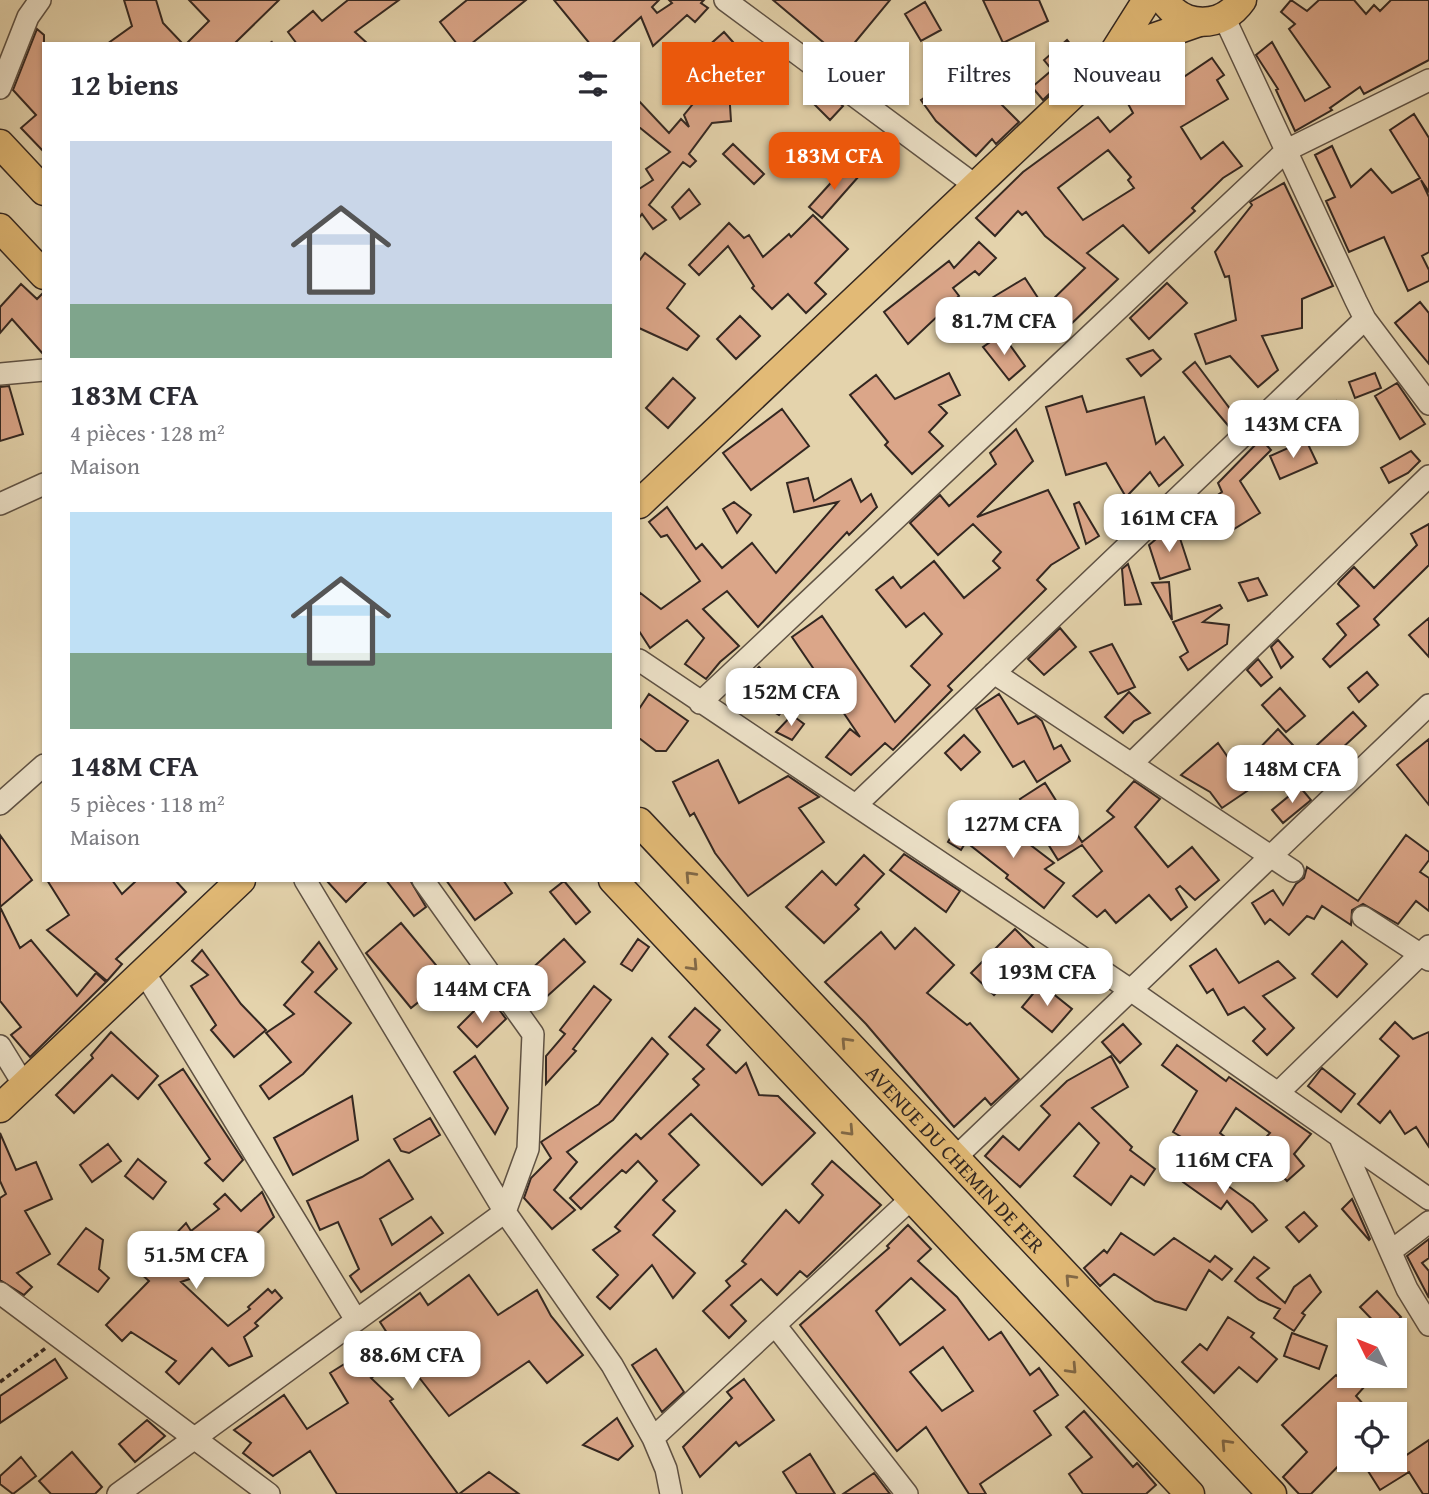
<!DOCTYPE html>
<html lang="fr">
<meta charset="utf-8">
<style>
:root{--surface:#fff;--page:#f7f7f7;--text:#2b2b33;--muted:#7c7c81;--accent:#ea580c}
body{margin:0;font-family:"Gentium Book Plus",serif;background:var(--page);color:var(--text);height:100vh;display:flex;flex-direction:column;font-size:26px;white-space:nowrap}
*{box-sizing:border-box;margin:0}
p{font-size:23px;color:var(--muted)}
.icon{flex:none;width:38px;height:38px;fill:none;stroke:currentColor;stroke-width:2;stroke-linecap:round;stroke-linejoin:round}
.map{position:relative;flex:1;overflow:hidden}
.side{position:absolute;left:42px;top:42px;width:598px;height:840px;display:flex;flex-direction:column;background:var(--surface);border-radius:0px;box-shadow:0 2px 5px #0004}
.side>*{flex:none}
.top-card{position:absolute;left:662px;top:42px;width:662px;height:63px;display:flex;gap:14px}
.needle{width:46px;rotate:313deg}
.buttons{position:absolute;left:1337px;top:1318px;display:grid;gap:14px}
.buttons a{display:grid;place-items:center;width:70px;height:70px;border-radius:0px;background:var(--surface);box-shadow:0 2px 5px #0004;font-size:35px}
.price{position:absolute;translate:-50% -60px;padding:0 16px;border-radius:14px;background:#fff;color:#222;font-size:23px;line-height:46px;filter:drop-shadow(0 2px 4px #0008)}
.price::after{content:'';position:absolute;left:50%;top:42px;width:21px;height:16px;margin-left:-10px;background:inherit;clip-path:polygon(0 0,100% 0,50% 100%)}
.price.current{background:var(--accent);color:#fff}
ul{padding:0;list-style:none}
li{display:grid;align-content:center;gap:14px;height:371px;padding:0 28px}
li span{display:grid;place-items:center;height:217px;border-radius:0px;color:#555}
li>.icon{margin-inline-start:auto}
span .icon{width:126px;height:126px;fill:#fffc;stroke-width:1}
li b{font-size:30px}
h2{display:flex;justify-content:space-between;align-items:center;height:84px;padding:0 28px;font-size:30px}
.pill{padding:0 24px;border-radius:0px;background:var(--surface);box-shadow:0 2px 5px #0004;font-size:24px;line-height:63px}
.pill.current{background:var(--accent);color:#fff}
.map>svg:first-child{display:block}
</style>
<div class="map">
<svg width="1429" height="1494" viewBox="0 0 1429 1494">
<rect width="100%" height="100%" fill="#e4d3ac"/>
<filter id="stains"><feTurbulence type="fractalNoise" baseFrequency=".00286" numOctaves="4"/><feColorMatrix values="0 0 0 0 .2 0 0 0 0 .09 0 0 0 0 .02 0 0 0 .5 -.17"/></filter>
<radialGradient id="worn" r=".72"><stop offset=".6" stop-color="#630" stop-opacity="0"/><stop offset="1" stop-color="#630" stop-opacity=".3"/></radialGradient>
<path fill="#dba689" stroke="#332721" stroke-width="2" fill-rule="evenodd" d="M124,0H156L163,23L183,44H107L132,26Z
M189,0H279L234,44H186L209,21Z
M348,0H399L355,32L368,44H297L288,32L313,11L322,21Z
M467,0H526L471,44H457L440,22Z
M554,0H659L652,7L657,13L672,3L669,0H704L701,3L708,8L695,22L687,15L653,46L641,17L611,44H590Z
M773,0H890L842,58Z
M983,0H1039L1048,21L1003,43Z
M1291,0L1307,11L1319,0H1354L1366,14L1374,5L1380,11L1391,0H1429V60L1364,94L1360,87L1330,108L1332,110L1295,131L1276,90L1278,89L1256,55L1272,42L1305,101L1330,87L1289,29L1295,24L1281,12Z
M925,2L941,30L921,41L905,14Z
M37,29L44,35V152L21,128L36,115L13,90Z
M724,32L741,51L693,93L729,90L731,121L712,123L689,154L696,161L690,167L683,162L649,205L666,220L653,229L642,214L639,218V189L653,180L646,169L670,152L639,127V101L669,133L681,119L689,127L684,115L692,105L670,80Z
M1067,40L1084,61L1043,100L1032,87L1052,70L1044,60Z
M1212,58L1224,75L1217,80L1228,99L1181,127L1201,159L1223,142L1242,166L1223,178L1192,208L1195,211L1149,253L1123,225L1087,253L1118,279L1069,326L1048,304L1085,268L1045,236L1026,212L1022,215L1018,211L995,236L976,218L1023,172L1098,117L1110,132L1133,113L1119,87L1146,72L1157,95ZM1108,150L1131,177L1128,180L1134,188L1083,220L1058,188Z
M989,70L1003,93L995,98L1019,122L996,144L992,139L976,156L936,121L921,100L947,82L954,91Z
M817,85L843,106L830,120L806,96Z
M1414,114L1429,138V192L1421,180L1429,197V252L1422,256L1429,270V281L1408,291L1384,237L1349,252L1326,201L1335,197L1315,155L1332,146L1351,187L1371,169L1392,193L1420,178L1390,130Z
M733,144L764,174L754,184L723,154Z
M847,165L859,176L822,218L809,207Z
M1284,183L1333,286L1302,299V328L1262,336L1278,370L1258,387L1230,356L1206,364L1195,334L1236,320L1229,276L1225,277L1215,252L1252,205L1250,202Z
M689,189L700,204L680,219L672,207Z
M813,215L848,249L815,283L826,294L806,313L788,294L772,309L752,288L754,286L728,246L699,275L689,265L729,223L744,238L749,235L763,257L789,234L791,237Z
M979,242L996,258L979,275L975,271L953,288L959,296L908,344L884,312L949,261L954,268Z
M645,253L685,284L667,308L699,336L687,350L639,328V261Z
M1025,278L1038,298L1002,320L990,299Z
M1167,283L1187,303L1149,339L1130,318Z
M21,284L37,299L44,292V355L12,319L0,333V307Z
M1420,302L1429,313V364L1395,323Z
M740,316L760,336L736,359L717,339Z
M1002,334L1025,366L1009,380L983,347Z
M1153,350L1161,359L1141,376L1127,359Z
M1195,362L1239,421L1231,429L1183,372Z
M949,373L960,395L939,405L947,413L929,432L943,446L912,474L885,445L888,442L850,395L876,375L895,399Z
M1375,373L1381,388L1355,398L1349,382Z
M673,378L695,398L668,428L646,408Z
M1397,383L1425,424L1400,439L1375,396Z
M9,386L23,434L0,441V387Z
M1082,396L1087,412L1144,397L1156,444L1164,437L1183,465L1159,486L1150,472L1126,497L1106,463L1066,475L1046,407Z
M1336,401L1342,432L1312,438L1306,407Z
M782,409L809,446L751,490L723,453Z
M1016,429L1033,461L977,517L1048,490L1079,548L1051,565L1037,580L1046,589L948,686L952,690L893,750L885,743L851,775L826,757L850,729L860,737L792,637L822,616L895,722L930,685L911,666L942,634L924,613L906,627L876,590L893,577L901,588L934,561L964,598L1000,568L993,561L1001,552L973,524L938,555L910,523L940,495L949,506L996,464L990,453Z
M1261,439L1271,450L1240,481L1260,513L1221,537L1204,504L1222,492L1218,483Z
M1306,440L1317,463L1280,479L1270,456Z
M1411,451L1420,461L1408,473L1389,483L1381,468Z
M808,478L814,501L851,479L861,502L871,494L877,507L849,535L847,532L758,627L727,591L703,609L739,646L720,662L706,679L685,664L704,638L687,620L650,648L639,631V592L661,609L700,581L667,535L661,537L649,522L667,507L696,549L702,544L722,568L752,543L776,573L838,502L794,512L787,483Z
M734,502L751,515L737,533L723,509Z
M1079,502L1099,536L1086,544L1074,504Z
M1175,523L1190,569L1160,579L1149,545Z
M1429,524V565L1374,619L1379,625L1330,667L1323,659L1346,635L1337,624L1359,606L1338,584L1340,581L1354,567L1374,588L1417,545L1411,534Z
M1128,564L1141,604L1125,605L1122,569Z
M1258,578L1267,595L1248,601L1239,583Z
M1169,582L1172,620L1152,583Z
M1220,605L1222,608L1203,622L1229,625L1227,644L1188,670L1180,657L1188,652L1173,622Z
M1429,618V657L1409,635Z
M1060,628L1076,647L1044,675L1028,659Z
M1278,640L1293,657L1281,668L1271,647Z
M1112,644L1135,687L1118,694L1090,652Z
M1258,659L1272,677L1261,686L1247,670Z
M759,667L791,699L779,715L736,690Z
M1367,672L1378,685L1359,702L1348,688Z
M1280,688L1305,716L1286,732L1262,705Z
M1129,692L1150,713L1134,721L1123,733L1105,717Z
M649,694L688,721L666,751H656L639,738V709Z
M999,694L1018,724L1036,716L1042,721L1054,749L1061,745L1070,761L1037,782L1024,761L1013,767L976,709Z
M1353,712L1366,726L1300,787L1277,762L1267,771L1253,755L1278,729L1304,757Z
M792,715L804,724L792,740L776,732Z
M964,735L980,752L961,770L945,753Z
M1429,739V805L1397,765Z
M1218,743L1250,789L1222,808L1210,792L1181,775Z
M718,760L739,803L788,776L819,797L799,808L824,842L748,896L715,853L694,813L690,816L673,782Z
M1134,781L1160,799L1135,827L1168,867L1192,847L1219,880L1195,900L1180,886L1176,889L1187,907L1171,920L1149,895L1116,923L1105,910L1097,917L1073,896L1102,871L1082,845L1058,860L1020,799L1045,783L1082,842L1114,817L1107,811Z
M1300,787L1311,800L1283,823L1272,810Z
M956,821L984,840L999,821L1054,863L1045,869L1064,883L1044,908L1006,878L1008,875L966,842L961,850L948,842L953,833L950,830Z
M0,835L32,880L0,907Z
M1406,835L1429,852V860L1420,872L1429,878V911L1416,901L1398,924L1363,904L1352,910L1351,925L1322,906L1314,919L1307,916L1289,935L1270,919L1265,924L1252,903L1273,890L1283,905L1296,884L1304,878L1307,867L1358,901Z
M904,854L960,891L946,912L890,870Z
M864,855L884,874L855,905L859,909L824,943L786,907L822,871L836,885Z
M47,880H112L122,894L137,880H175L186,892L116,959L122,964L107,981L47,930L69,915Z
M326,880H368L346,902Z
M386,880H410L426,907L414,916Z
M446,880H503L512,893L475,920Z
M564,881L590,912L576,924L550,892Z
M0,907L20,948L31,940L77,996L96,973L106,982L30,1057L11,1035L21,1027L0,1001Z
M401,923L436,965L420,978L431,992L411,1008L366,953Z
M915,928L954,965L927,993L967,1025L970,1023L1019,1079L991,1105L985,1098L954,1127L866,1024L825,982L881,932L895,949Z
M1015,929L1037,951L994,995L971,973Z
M564,939L585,962L533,1009L514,985Z
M638,939L649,947L632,971L621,964Z
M1342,941L1367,964L1337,997L1312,974Z
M319,942L337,969L315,992L351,1023L303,1074L269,1099L260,1086L291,1062L266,1033L294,1014L284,1005L313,972L302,962Z
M1216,949L1239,983L1278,961L1295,978L1263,996L1294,1028L1267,1055L1253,1041L1265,1029L1244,1007L1228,1015L1213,989L1207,993L1190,966Z
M202,950L241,1004L266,1030L234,1057L211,1030L216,1025L191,986L208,975L192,961Z
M1041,984L1072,1009L1052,1032L1022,1007Z
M594,986L611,1000L573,1049L576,1051L546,1084V1056L565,1034L560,1030Z
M495,1004L506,1019L477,1047L458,1027L475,1010L482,1017Z
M695,1008L720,1030L707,1045L736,1073L746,1063L759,1095L778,1096L815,1133L762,1185L691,1114L669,1134L699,1165L663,1200L675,1211L653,1235L695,1273L673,1298L652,1265L610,1309L597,1297L618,1275L593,1250L620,1231L615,1227L657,1181L638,1161L626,1173L622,1170L581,1209L570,1198L636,1134L641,1139L699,1085L693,1079L704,1069L669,1037Z
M1395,1022L1413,1039L1429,1032V1147L1416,1127L1405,1134L1390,1111L1380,1123L1358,1104L1399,1056L1380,1039Z
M1123,1024L1141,1044L1120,1063L1102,1042Z
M111,1032L158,1076L138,1099L112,1075L74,1113L56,1095L93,1058L91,1055Z
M652,1038L668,1054L613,1120L567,1152L577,1162L554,1190L575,1210L552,1229L524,1198L531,1178L551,1158L541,1142L599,1104Z
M1177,1045L1226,1081L1229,1077L1311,1134L1294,1154L1304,1166L1287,1181L1256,1148L1270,1133L1236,1108L1220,1133L1225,1137L1213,1156L1173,1132L1197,1091L1162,1065Z
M475,1056L508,1108L495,1134L454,1072Z
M1111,1056L1128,1087L1092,1108L1132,1147L1130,1150L1155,1169L1144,1185L1131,1176L1111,1205L1074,1176L1099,1143L1079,1123L1020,1187L985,1156L1003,1136L1019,1150L1050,1115L1041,1106L1067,1081Z
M1322,1068L1355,1094L1341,1112L1308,1086Z
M183,1069L243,1160L223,1181L205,1163L210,1159L159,1085Z
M352,1096L358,1140L293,1175L274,1138Z
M430,1118L440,1135L409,1153L401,1151L394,1139Z
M0,1133L16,1170L36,1162L52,1199L25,1211L50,1254L17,1273L32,1287L24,1295L0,1280V1198L6,1194L0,1181Z
M108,1144L121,1161L92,1182L80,1165Z
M138,1159L166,1182L153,1199L125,1176Z
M389,1160L413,1199L380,1219L392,1245L431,1217L443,1233L361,1292L350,1276L359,1269L338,1222L320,1230L307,1201L362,1177Z
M832,1161L881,1205L807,1277L800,1271L777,1295L761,1279L731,1305L746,1321L729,1338L703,1311L730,1286L726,1281L746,1264L742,1261L786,1210L799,1223L823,1195L812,1184Z
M1196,1163L1253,1204L1267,1220L1252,1232L1227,1201L1221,1209L1183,1182Z
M262,1192L274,1217L234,1255L239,1262L181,1282L228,1326L250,1309L248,1307L268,1289L272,1293L275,1290L282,1298L255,1323L258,1326L244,1337L252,1356L229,1366L212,1348L179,1384L166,1372L176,1361L131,1332L122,1341L106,1325L149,1281L139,1272L186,1223L191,1231L219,1209L214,1204L225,1194L241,1211Z
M1352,1199L1370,1239L1369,1240L1342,1209Z
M1304,1212L1317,1226L1299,1242L1286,1227Z
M908,1225L931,1249L918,1261L957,1297L989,1340L1001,1332L1030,1375L1039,1368L1058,1395L1034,1411L1051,1435L980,1484L986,1494H969L926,1427L897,1451L800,1325L889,1248L887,1246ZM911,1278L945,1310L900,1345L876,1311ZM943,1347L973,1391L942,1411L910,1372Z
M86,1228L103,1240L99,1269L109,1278L98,1292L58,1264Z
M1121,1233L1154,1255L1174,1238L1210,1262L1215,1256L1232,1269L1222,1280L1209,1270L1186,1310L1155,1301L1114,1274L1100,1286L1084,1268L1104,1250L1107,1253Z
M1429,1239V1258L1422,1263L1429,1271V1298L1407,1256Z
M1254,1257L1269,1268L1257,1278L1285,1303L1294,1287L1310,1275L1321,1292L1302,1313L1305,1315L1294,1331L1274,1318L1280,1309L1259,1300L1235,1281Z
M469,1275L498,1315L537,1290L551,1316L583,1355L547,1383L529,1361L449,1416L404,1358L371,1378L393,1399L390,1401L458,1494H337L310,1451L273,1476L243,1453L251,1443L234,1430L284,1395L307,1429L348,1403L330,1373L389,1336L380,1322L420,1293L428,1305Z
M1377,1291L1401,1317L1387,1330H1382L1360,1307Z
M1228,1317L1254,1333L1251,1337L1277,1359L1257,1382L1239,1367L1214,1393L1182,1362L1200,1344L1207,1350Z
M1292,1333L1327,1346L1319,1369L1284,1356Z
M656,1349L684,1392L662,1412L632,1365Z
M55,1359L67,1378L0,1423V1396Z
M1336,1375L1346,1384L1353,1376H1374L1356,1396L1372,1414H1349V1455L1311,1494H1299L1283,1477L1307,1452L1282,1425Z
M744,1379L774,1420L739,1446L736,1442L700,1477L683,1447L732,1398L727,1392Z
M1084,1411L1133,1467L1137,1463L1156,1485L1146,1494H1083L1069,1474L1092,1457L1066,1427Z
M617,1418L633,1446L618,1460L583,1445Z
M147,1420L165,1436L135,1462L119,1444Z
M1395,1439L1405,1456L1429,1440V1494H1423L1409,1472L1380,1490L1361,1460H1395Z
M72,1452L102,1487L95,1494H51L39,1481Z
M810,1454L835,1494H797L783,1472Z
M21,1457L36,1476L13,1494L0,1484V1476Z
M489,1472L519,1494H459Z
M874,1473L890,1494H843Z"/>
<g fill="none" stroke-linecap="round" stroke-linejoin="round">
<g stroke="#5f5244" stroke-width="24">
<path id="minor" d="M725,0L976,186
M1224,17L1356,301L1365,319L1429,404
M0,88L28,17L40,0
M0,374L44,370
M0,504L44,484
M639,660L1132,991L1429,1199
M994,673L1293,871
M700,703L1287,150L1429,80
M1131,764L1429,476
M0,804L44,765
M856,805L1365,319
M305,880L505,1212L612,1365L653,1438L666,1469L671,1494
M1363,917L1429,960
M144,972L356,1320
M0,1046L24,1085
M1279,1092L1429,946
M1341,1140L1407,1289L1429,1325
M955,1158L1429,705
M1391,1251L1429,1222
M0,1293L269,1494
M775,1325L907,1494
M653,1438L912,1198
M118,1494L505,1212L528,1149L533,1034L423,880"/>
</g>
<g stroke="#332721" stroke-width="31">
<g id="major">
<path d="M1164,0C1183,29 1222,29 1242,0"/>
<path d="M1111,57L1147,0"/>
<path d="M0,144L44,191"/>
<path d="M0,228L44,275"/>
<path d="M639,504L1107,62L1153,38L1199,22"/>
<path id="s1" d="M639,822L1272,1494"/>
<path d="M613,880L1190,1494"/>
<path d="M0,1108L241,880"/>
</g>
</g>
<path stroke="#332721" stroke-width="3.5" stroke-dasharray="5 3.5" stroke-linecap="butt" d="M270,44L273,42
M0,1382L46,1348"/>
<use href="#minor" stroke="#ede2c9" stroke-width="21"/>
<use href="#major" stroke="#e2ba76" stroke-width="28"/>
</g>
<defs><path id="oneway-chevron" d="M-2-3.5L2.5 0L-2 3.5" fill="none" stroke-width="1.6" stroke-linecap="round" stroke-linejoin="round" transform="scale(1.75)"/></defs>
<g stroke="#826947">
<use href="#oneway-chevron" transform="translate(690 876) rotate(-133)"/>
<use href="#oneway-chevron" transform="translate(693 966) rotate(47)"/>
<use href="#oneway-chevron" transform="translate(846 1042) rotate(-133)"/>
<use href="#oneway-chevron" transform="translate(849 1131) rotate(47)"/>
<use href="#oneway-chevron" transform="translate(1070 1279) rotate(-133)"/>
<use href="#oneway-chevron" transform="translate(1072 1369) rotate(47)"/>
<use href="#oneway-chevron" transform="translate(1226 1444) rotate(-133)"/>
</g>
<g text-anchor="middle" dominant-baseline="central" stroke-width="7" stroke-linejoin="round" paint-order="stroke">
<g font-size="21" fill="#332721" stroke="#ede2c9">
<text stroke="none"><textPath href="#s1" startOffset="462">AVENUE DU CHEMIN DE FER</textPath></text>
</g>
</g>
<rect width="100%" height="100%" filter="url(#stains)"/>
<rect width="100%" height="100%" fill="url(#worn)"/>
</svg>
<div class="buttons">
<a><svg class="needle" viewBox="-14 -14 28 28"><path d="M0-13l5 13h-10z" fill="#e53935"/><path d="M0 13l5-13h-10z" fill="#7c7c81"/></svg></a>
<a><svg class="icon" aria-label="locate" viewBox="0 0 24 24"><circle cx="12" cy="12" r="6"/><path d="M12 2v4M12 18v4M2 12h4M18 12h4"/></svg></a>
</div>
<b class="price current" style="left:834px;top:192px">183M CFA</b>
<b class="price" style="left:1004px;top:357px">81.7M CFA</b>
<b class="price" style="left:1293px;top:460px">143M CFA</b>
<b class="price" style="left:1169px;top:554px">161M CFA</b>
<b class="price" style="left:791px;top:728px">152M CFA</b>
<b class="price" style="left:1292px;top:805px">148M CFA</b>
<b class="price" style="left:1013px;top:860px">127M CFA</b>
<b class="price" style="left:1047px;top:1008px">193M CFA</b>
<b class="price" style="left:482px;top:1025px">144M CFA</b>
<b class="price" style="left:1224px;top:1196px">116M CFA</b>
<b class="price" style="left:196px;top:1291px">51.5M CFA</b>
<b class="price" style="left:412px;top:1391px">88.6M CFA</b>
<div class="top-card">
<a class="pill current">Acheter</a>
<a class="pill">Louer</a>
<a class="pill">Filtres</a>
<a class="pill">Nouveau</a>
</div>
<section class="side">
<h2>12 biens<svg class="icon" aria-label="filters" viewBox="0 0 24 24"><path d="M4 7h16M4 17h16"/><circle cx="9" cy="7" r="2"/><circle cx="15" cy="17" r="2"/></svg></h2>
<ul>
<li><span style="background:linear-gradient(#c9d6e8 75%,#7fa58c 0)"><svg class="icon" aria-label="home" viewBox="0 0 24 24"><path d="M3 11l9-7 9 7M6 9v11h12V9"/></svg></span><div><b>183M CFA</b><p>4 pièces · 128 m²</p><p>Maison</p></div></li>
<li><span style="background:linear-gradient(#bfe0f5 65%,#7fa58c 0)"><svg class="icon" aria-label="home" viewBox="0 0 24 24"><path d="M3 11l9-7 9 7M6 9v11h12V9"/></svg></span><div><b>148M CFA</b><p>5 pièces · 118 m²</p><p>Maison</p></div></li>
</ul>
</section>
</div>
